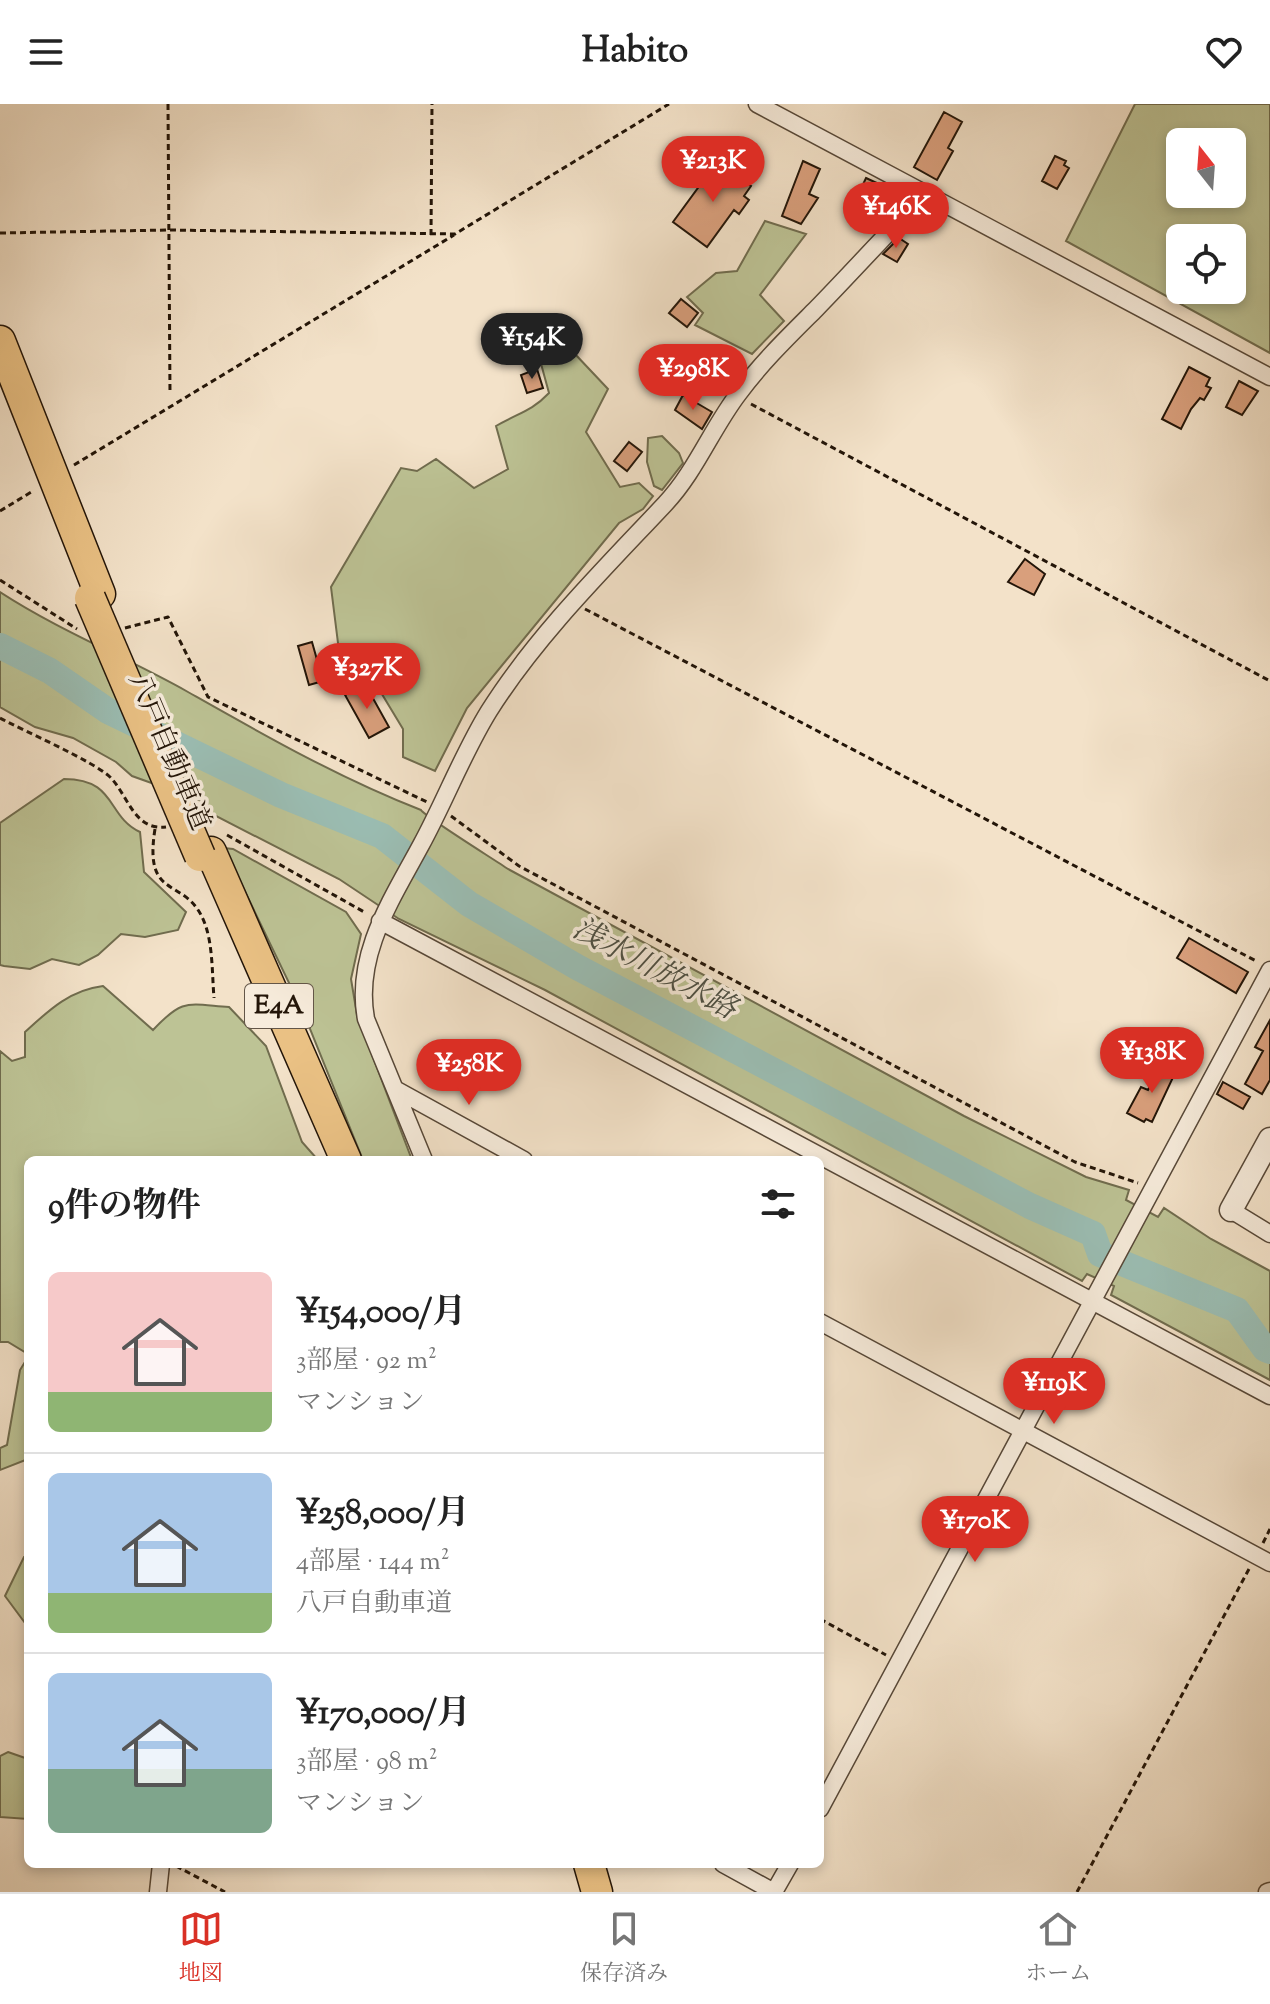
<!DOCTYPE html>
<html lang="ja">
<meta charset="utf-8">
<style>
:root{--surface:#fff;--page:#f2f2f2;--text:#222;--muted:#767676;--line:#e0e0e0;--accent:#d93025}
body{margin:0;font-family:"Sorts Mill Goudy","Noto Serif JP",serif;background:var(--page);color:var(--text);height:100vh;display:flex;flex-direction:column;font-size:30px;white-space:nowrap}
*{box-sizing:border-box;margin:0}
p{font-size:26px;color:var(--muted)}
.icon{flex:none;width:44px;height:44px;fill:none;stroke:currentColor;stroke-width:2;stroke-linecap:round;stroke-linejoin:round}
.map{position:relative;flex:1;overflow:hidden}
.drawer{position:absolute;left:24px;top:1052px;width:800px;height:712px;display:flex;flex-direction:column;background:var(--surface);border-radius:12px;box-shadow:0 4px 12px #0003}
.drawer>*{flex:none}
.needle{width:52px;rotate:343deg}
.tools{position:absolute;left:1166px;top:24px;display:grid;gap:16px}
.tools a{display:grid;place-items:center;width:80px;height:80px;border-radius:12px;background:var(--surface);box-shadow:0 4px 12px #0003;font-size:40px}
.price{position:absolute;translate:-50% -68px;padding:0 18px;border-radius:28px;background:var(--accent);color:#fff;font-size:26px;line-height:52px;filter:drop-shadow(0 2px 4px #0008)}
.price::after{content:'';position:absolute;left:50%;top:48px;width:24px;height:18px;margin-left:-12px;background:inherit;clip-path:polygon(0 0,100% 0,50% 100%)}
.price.on{background:#222;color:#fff}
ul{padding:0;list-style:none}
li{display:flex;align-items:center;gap:24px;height:200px;padding:0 24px}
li+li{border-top:2px solid var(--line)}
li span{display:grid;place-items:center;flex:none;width:224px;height:160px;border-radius:12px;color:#555}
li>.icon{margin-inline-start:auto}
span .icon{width:96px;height:96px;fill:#fffc;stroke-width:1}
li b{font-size:34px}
h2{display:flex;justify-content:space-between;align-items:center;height:96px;padding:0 24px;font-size:34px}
header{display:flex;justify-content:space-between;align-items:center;height:104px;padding:0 24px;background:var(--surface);font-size:36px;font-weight:800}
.dock{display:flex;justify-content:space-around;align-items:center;height:112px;border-top:2px solid var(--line);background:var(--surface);font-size:22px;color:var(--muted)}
.dock a{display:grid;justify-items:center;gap:4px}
.dock .on{color:var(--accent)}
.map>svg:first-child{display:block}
</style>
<header><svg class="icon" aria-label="menu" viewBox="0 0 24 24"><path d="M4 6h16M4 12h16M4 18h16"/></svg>Habito<svg class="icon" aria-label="heart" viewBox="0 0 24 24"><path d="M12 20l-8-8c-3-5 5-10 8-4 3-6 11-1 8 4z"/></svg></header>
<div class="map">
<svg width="1270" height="1788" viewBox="0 0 1270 1788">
<rect width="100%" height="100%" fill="#f3e2c9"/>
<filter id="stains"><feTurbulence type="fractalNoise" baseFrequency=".0025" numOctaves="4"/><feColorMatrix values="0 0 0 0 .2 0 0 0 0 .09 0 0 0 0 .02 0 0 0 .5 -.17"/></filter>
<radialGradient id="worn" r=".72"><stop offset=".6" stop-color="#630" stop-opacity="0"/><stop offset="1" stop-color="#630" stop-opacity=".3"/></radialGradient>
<path fill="#bdc395" stroke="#706c4e" stroke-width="2" fill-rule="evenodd" d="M1135,0H1270V249L1066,137ZM1180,38H1232V90H1180ZM1180,134H1232V186H1180Z
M765,117L806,130L760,191L784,217L752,250L695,221L703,209L687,193L716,169L737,167Z
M554,243L574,249L608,285L586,328L620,383L639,379L653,392L643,405L619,419L467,604L435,667L403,653V625L374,577L342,571L331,483L401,364L417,367L436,355L474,384L508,365L496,322C518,309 531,308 549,289L540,256Z
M662,332L679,349L683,359L662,386L654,382L647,358L648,334Z
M0,488C60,527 126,553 188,588C264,631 339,674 421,706C424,712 495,756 508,765L964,1012L1086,1073L1129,1086L1126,1096L1158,1113L1164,1104L1211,1135L1270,1167V1276L1111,1191L1114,1182L1087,1170L1082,1177L545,886L399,815L339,775L214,711L202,697L132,672L116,658L73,634L35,623L0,603Z
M64,675C117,675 106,712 140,728L144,768L186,808L178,826L145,833L121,830L98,851L79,861L52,855L30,865L4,862L0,861V719Z
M224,744L233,745L346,808L361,830L351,875L357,911L412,1056H363L304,910Z
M103,882L153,926C183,894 187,900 229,903L266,942L302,1038L318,1056H28V1250L8,1238H0V947L12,957L25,953V928C49,906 70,886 103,882Z
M28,1253V1355L0,1366V1344L7,1341L20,1266Z
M28,1451V1523L5,1492L24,1453Z
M8,1648L28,1655V1715L0,1713V1652Z"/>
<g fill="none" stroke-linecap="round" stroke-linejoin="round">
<path stroke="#9bbeb4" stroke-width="26" d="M0,542L50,567L108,607L281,691L382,732L469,800L577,863L1030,1102L1093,1130L1100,1150L1237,1206L1265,1245L1270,1247"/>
</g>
<path fill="#d99f7c" stroke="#231508" stroke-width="2" d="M944,8L962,18L948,44L953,47L937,76L914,63Z
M1055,52L1066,57L1064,61L1069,64L1057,85L1042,77Z
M803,57L820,65L809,90L818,94L801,120L782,112Z
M717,58L751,82L744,92L749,96L739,110L734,106L707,143L673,118Z
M866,74L879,80L865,112L845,103L853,86L859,89Z
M899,134L908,140L897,158L883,150Z
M681,195L698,209L687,223L669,209Z
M1189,263L1210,274L1206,282L1211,284L1204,296L1200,294L1191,305L1181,325L1162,315Z
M537,265L543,284L527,289L521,271Z
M1239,277L1258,287L1242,311L1226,303Z
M683,291L712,308L702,325L675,306Z
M629,338L642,348L627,367L614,357Z
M1025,455L1045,470L1034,491L1008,478Z
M312,538L323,577L309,581L298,542Z
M365,580L389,623L369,634L345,591Z
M1189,834L1248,868L1236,889L1177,854Z
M1270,916V976L1262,990L1245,980L1263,947L1255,943Z
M1162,959L1176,967L1152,1018L1146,1015L1144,1018L1127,1009L1141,983L1148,986Z
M1223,978L1250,993L1243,1005L1217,990Z"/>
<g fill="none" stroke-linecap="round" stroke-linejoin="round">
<g stroke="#574838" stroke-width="19">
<path id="minor" d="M757,0L1270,273
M380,817L1270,1292
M395,985L524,1056
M424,1056L366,915C354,851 392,795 421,741C445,697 463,649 489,607C537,531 605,464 665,400C696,367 712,324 739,289C762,258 789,232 816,205C853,167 888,128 925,91
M1231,1106L1270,1130
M820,1218L1270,1459
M820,1705L1270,866
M723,1760L774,1788
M158,1788L161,1760
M774,1788L790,1760
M1267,1788L1270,1787"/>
</g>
<g stroke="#574838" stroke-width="25">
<path id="tertiary" d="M1231,1106L1270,1035"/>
</g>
<g stroke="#231508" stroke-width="33">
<path id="motorway" d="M0,237L100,490
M211,748L346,1056
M589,1760L597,1788"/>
</g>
<path stroke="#231508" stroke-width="3" stroke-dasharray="6 4" stroke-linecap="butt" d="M168,0L170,290
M0,129L167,126L455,130L669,0
M431,131L432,0
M751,300L1270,577
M74,361L454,131
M0,407L33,387
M0,476L77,525
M585,505L1258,858
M125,524L168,513L208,593L427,698
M0,614C24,627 93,657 110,673C128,691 134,727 166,723
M451,712L519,762L1075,1058L1138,1079
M155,725C143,800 187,770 205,820C213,842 212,870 214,894
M227,731L366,809
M1263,1439L1270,1425
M820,1515L886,1551
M176,1762L225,1788
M1077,1788L1250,1463"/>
<use href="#minor" stroke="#f7ecdc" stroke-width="16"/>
<use href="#tertiary" stroke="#f7ecdc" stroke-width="22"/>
<use href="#motorway" stroke="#eac184" stroke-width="30"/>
<g stroke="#231508" stroke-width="33" stroke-linecap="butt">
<path id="motorway-bridge" d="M90,494L200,752"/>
</g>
<use href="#motorway-bridge" stroke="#eac184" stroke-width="30"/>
</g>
<g text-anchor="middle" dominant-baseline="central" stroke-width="7" stroke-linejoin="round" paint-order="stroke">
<rect fill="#f7ecdc" stroke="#635648" stroke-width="2" x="245" y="880" width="68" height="44" rx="6"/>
<g font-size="26" font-weight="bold" fill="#231508">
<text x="279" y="902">E4A</text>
</g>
<g font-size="28" fill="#231508" stroke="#f7ecdc">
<text transform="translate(168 648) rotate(67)">八戸自動車道</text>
</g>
<g font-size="30" font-style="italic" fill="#4d5044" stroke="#f7ecdc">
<text transform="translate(654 866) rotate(28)">浅水川放水路</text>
</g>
</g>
<rect width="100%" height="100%" filter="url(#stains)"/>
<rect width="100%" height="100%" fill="url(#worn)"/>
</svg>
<div class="tools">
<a><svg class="needle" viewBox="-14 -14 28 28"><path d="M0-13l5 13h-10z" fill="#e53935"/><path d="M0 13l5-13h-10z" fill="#767676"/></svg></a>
<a><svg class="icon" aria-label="locate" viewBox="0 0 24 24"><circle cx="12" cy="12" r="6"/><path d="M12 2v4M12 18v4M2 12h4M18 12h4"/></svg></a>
</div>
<b class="price" style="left:713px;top:100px">¥213K</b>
<b class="price" style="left:896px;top:146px">¥146K</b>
<b class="price on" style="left:532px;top:277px">¥154K</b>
<b class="price" style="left:693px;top:308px">¥298K</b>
<b class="price" style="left:367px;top:607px">¥327K</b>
<b class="price" style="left:1152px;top:991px">¥138K</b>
<b class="price" style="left:469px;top:1003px">¥258K</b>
<b class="price" style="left:1054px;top:1322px">¥119K</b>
<b class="price" style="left:975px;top:1460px">¥170K</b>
<section class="drawer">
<h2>9件の物件<svg class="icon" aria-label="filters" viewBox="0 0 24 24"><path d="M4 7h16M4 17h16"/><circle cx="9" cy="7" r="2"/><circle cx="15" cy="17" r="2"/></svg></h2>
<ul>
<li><span style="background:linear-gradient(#f6c9c9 75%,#8fb573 0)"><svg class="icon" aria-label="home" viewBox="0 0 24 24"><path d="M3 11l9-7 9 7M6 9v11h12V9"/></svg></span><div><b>¥154,000/月</b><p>3部屋 · 92 m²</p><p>マンション</p></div></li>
<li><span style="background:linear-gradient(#a9c7e8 75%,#8fb573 0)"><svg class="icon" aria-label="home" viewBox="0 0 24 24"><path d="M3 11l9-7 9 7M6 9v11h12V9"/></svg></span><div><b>¥258,000/月</b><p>4部屋 · 144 m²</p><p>八戸自動車道</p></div></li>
<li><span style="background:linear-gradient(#a9c7e8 60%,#7fa58c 0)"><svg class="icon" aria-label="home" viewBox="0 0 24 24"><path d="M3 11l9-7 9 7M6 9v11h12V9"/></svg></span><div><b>¥170,000/月</b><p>3部屋 · 98 m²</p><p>マンション</p></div></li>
</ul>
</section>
</div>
<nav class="dock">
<a class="on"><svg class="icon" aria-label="map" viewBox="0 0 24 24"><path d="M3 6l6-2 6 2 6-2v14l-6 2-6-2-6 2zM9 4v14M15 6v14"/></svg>地図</a>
<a><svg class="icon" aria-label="saved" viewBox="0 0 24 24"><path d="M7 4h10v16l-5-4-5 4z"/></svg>保存済み</a>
<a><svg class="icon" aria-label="home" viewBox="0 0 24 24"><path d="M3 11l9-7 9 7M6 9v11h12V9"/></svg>ホーム</a>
</nav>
